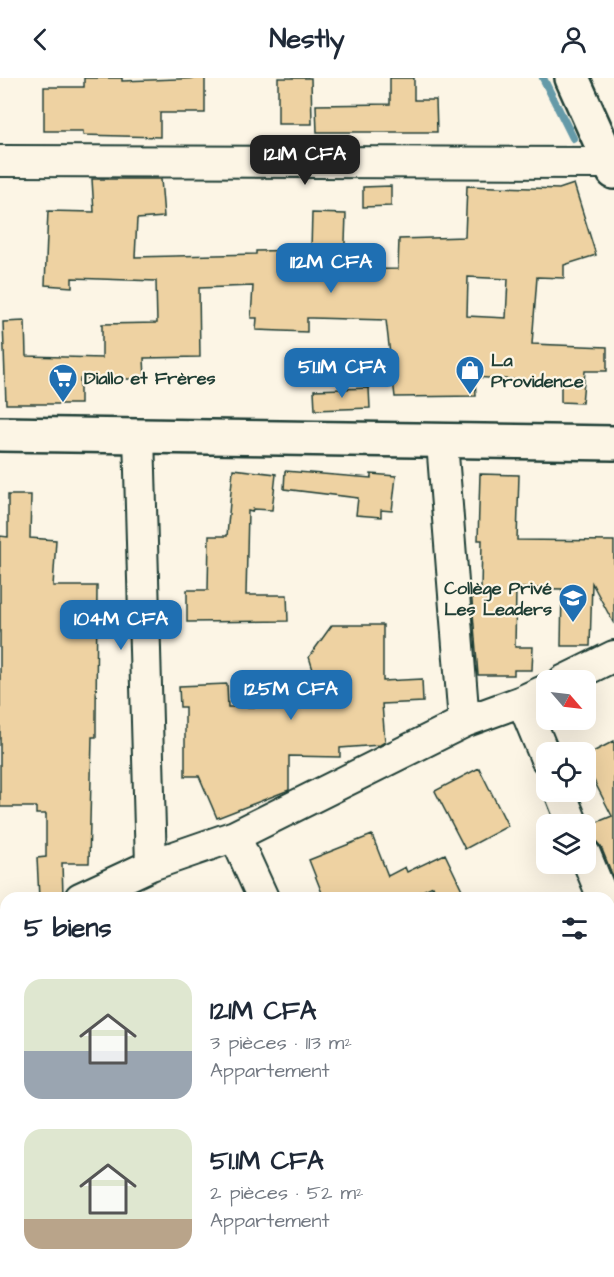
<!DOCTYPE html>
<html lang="fr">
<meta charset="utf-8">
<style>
:root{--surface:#fff;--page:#f2f2f3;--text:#1f2937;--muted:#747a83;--accent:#1f6fb2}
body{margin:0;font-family:"Architects Daughter",sans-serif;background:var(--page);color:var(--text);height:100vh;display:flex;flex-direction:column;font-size:22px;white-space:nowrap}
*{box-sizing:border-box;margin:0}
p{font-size:20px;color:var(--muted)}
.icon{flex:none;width:33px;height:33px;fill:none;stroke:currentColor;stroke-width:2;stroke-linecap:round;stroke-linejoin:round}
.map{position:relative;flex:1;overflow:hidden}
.drawer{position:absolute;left:0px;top:814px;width:615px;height:386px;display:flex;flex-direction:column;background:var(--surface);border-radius:18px 18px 0 0;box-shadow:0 6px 24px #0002}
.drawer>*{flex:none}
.needle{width:39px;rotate:118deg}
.controls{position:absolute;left:536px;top:592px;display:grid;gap:12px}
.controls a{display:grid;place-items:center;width:60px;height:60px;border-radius:12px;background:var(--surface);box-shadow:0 6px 24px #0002;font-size:30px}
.price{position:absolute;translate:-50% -51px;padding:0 14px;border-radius:12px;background:var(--accent);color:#fff;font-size:20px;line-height:39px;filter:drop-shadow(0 2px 3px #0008)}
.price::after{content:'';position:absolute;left:50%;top:36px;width:18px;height:14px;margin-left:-9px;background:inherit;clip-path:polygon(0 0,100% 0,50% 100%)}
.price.on{background:#222;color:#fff}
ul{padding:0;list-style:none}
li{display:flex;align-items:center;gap:18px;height:150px;padding:0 24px}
li span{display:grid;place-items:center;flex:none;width:168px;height:120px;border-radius:18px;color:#555}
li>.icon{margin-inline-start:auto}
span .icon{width:72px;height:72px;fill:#fffc;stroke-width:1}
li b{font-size:26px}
h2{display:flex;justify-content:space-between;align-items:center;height:72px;padding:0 24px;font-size:26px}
header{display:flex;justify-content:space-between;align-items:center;height:78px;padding:0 24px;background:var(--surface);font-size:27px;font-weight:700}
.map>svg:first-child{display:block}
</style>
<header><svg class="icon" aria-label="back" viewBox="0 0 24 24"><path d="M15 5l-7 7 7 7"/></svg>Nestly<svg class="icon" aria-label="person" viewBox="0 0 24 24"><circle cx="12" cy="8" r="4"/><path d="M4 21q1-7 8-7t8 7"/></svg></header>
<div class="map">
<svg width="614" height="1199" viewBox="0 0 614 1199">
<rect width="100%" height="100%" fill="#fcf5e5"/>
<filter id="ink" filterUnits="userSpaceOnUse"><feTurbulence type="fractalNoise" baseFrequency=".0167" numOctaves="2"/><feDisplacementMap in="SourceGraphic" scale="12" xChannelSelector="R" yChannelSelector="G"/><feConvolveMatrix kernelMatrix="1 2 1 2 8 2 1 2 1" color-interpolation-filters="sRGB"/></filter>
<g filter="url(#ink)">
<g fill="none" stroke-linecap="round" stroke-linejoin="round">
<path stroke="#659aa8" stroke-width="8" d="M543,0L573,60"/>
</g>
<path fill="#eed2a2" stroke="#1f3d34" stroke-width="1.5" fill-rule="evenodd" d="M84,0H122V3L205,0V35H160V59L83,57V53H44V9H84Z
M278,0H311L312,46H278Z
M390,0H414V22H436L437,54H317L316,27L390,26Z
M92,101H161L164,139L137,141L135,179L256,176V173L311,172L312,135L346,136L344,192L398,191L399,161L465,159L467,108L559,111L574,106L596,177L564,187V200L537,199L532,266L607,269V293H585L582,325L561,324V305L475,299L476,318L395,319L386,242L312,240H307V254L256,252L257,240H251L253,208L199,210L200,279L144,280L145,301H80V326H6L3,244L25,243L26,278L102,280V246L157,245L156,203L72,200V209L45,207L48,133L94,134ZM468,199L508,201L506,240L467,238Z
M391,108V128L363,129V109Z
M369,310L370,330L315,332L314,312Z
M233,391L276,396L272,432L253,431L252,434L248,433L246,517H287L288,543L187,544V512H208L209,458H227Z
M285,393L371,400V396L396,398L392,433L381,432V439L356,437L358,420L284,411Z
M480,396L519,397L517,462L614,463V546L592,505L590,568H561L562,511L516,510L515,569H533L532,592H514V597H478L471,511L481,512L482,462H478Z
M8,417H31L30,460L56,462L53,508H97L96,643V659H92L89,785H62L63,818L39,820L37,780L46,779V736H36V729H0V458L8,459Z
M332,547H383V603L422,601L423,624L382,626L385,664L380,667L340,670V679L289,678V712L217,740L199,698H185V629H180L179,608L227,606L228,629H287V611H319L309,579Z
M614,663V801L601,769L596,763L587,757L590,747L612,738L585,685V678Z
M479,690L508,748L465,771L435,713Z
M372,757L388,798L405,789L407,794L445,776L466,820H438L433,808L407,820H324L309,782Z"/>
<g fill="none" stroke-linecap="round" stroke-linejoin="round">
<g stroke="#1f3d34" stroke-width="34">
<path id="minor" d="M0,83L610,85
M139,357L151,787
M442,364L464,644
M563,603L614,578
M522,623L546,681
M560,714L573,747
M235,758L263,820
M585,776L603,820
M80,820L151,787L235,758L464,644L522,623L546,612
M609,834L614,846
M0,858L6,855
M609,886L614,883
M0,1159L6,1156
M432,1194L434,1199
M591,1199L600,1194"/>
</g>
<g stroke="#1f3d34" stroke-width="38">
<path id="tertiary" d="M0,356L614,365"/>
</g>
<g stroke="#1f3d34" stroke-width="38">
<path id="secondary" d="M572,0L614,94"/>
</g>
<use href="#minor" stroke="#fcf5e5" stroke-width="30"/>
<use href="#tertiary" stroke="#fcf5e5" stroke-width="33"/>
<use href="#secondary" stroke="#fcf5e5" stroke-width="33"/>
</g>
</g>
<defs>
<g id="shop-pin" transform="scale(1.5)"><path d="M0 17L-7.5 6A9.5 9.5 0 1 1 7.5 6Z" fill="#1f6fb2" stroke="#fcf5e5"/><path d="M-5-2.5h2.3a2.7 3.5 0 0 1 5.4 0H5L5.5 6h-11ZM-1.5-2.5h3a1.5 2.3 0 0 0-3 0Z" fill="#fff"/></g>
<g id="supermarket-pin" transform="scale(1.5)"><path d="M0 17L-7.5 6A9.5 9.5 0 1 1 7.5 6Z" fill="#1f6fb2" stroke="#fcf5e5"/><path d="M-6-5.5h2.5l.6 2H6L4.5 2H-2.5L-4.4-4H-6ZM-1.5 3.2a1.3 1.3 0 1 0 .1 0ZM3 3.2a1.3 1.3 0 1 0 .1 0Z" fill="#fff"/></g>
<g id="school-pin" transform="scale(1.5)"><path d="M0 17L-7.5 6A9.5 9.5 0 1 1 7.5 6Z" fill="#1f6fb2" stroke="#fcf5e5"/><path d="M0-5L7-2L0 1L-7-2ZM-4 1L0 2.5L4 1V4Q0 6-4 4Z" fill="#fff"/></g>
</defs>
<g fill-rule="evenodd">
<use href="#shop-pin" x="470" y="292"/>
<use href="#supermarket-pin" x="63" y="300"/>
<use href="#school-pin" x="573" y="520"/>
</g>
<g text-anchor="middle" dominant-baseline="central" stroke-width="4.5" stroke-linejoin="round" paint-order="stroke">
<g font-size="18" font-weight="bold" fill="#1f3d34" stroke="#fcf5e5" text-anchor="start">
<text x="491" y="282">La<tspan x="491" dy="21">Providence</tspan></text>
<text x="84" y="300">Diallo et Frères</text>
<text x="552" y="510" text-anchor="end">Collège Privé<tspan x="552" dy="21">Les Leaders</tspan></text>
</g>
</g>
</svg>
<div class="controls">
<a><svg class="needle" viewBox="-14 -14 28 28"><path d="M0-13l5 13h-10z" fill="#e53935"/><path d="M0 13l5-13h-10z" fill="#747a83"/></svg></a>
<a><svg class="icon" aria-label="locate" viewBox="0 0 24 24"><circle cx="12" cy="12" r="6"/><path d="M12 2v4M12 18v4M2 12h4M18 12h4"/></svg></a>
<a><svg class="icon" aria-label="layers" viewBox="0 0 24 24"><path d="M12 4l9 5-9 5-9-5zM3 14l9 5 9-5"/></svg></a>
</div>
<b class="price on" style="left:305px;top:108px">121M CFA</b>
<b class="price" style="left:331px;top:216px">112M CFA</b>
<b class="price" style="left:342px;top:321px">51.1M CFA</b>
<b class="price" style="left:121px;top:573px">104M CFA</b>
<b class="price" style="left:291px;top:643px">125M CFA</b>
<section class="drawer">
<h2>5 biens<svg class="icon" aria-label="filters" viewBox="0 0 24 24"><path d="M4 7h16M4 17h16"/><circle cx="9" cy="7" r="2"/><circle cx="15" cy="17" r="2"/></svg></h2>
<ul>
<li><span style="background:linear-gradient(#dfe7d0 60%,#9aa5b1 0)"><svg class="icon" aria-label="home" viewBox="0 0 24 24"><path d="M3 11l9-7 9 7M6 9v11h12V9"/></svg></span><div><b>121M CFA</b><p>3 pièces · 113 m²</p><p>Appartement</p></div></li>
<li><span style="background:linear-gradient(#dfe7d0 75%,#b9a48a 0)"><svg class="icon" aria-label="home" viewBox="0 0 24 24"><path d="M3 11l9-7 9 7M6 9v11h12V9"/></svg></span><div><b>51.1M CFA</b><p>2 pièces · 52 m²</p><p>Appartement</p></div></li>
</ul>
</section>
</div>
